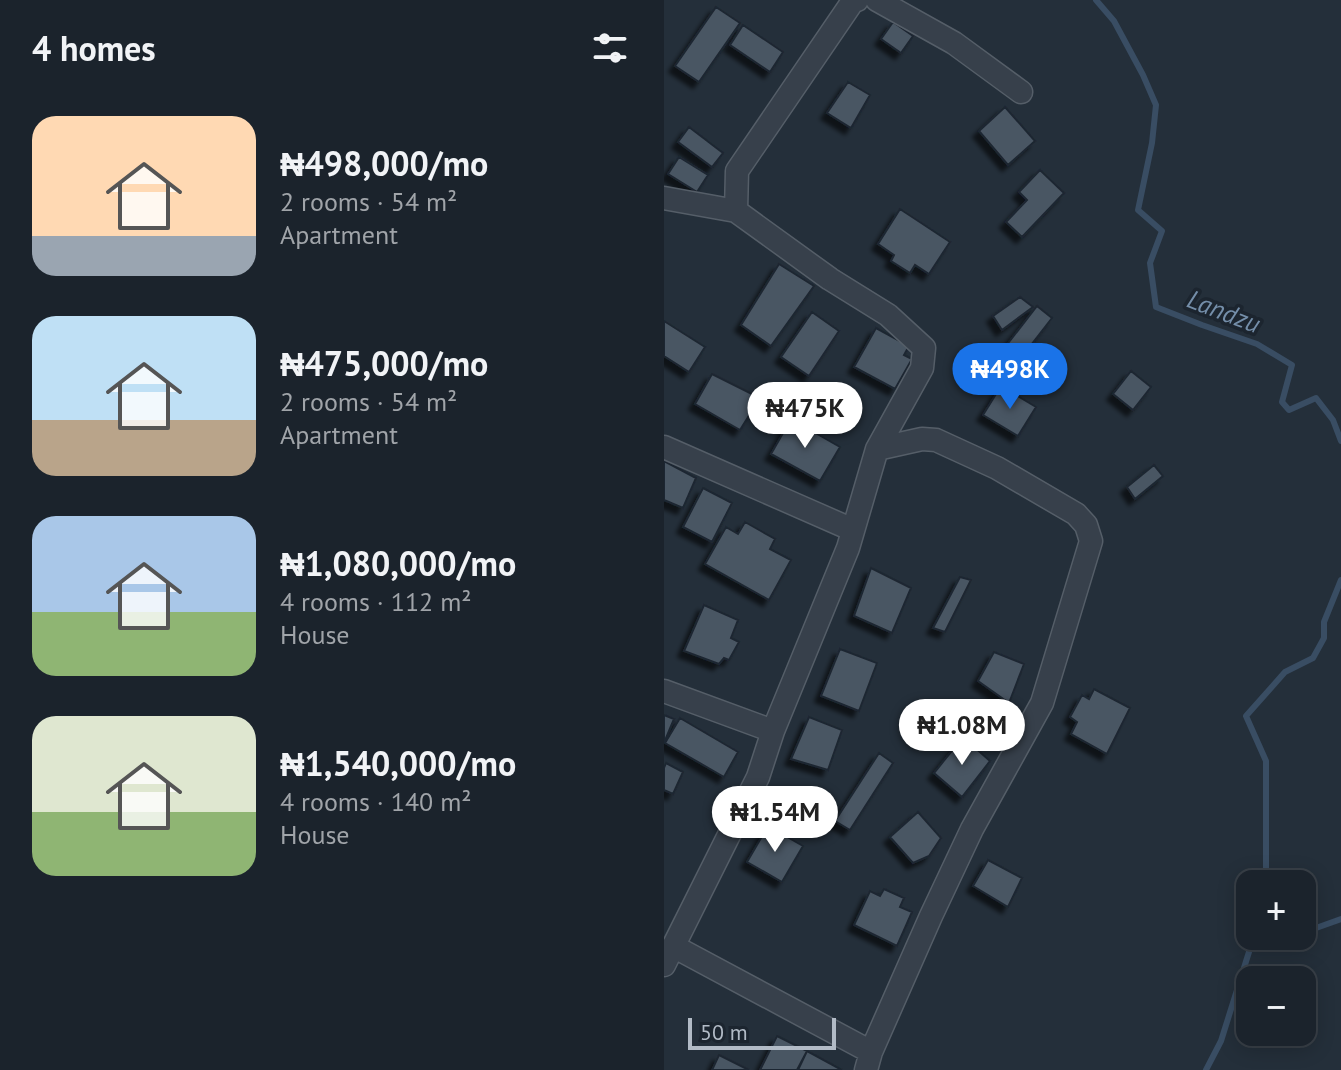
<!DOCTYPE html>
<meta charset="utf-8">
<style>
:root{--surface:#1b232c;--page:#282f38;--text:#f1f3f6;--muted:#a0a4a9;--line:#394048;--accent:#1a73e8}
body{margin:0;font-family:"PT Sans",sans-serif;background:var(--page);color:var(--text);height:100vh;display:flex;flex-direction:column;font-size:30px;white-space:nowrap}
*{box-sizing:border-box;margin:0}
p{font-size:26px;color:var(--muted)}
.icon{flex:none;width:44px;height:44px;fill:none;stroke:currentColor;stroke-width:2;stroke-linecap:round;stroke-linejoin:round}
.map{position:relative;flex:1;overflow:hidden}
.drawer{display:flex;flex-direction:column;background:var(--surface);width:664px}
.drawer>*{flex:none}
.tools{position:absolute;left:572px;top:870px;display:grid;gap:16px}
.tools a{display:grid;place-items:center;width:80px;height:80px;border-radius:16px;background:var(--surface);box-shadow:0 4px 20px #0003,0 0 0 2px var(--line);font-size:40px}
.scale{position:absolute;left:24px;bottom:20px;width:148px;box-sizing:border-box;padding-left:8px;border:4px solid #b2bbc6;border-top:0;font-size:22px;line-height:28px;white-space:nowrap;color:#b2bbc6;-webkit-text-stroke:6px #1c252f;paint-order:stroke}
.price{position:absolute;translate:-50% -68px;padding:0 18px;border-radius:28px;background:#fff;color:#222;font-size:26px;line-height:52px;filter:drop-shadow(0 2px 4px #0008)}
.price::after{content:'';position:absolute;left:50%;top:48px;width:24px;height:18px;margin-left:-12px;background:inherit;clip-path:polygon(0 0,100% 0,50% 100%)}
.price.on{background:var(--accent);color:#fff}
ul{padding:0;list-style:none}
li{display:flex;align-items:center;gap:24px;height:200px;padding:0 32px}
li span{display:grid;place-items:center;flex:none;width:224px;height:160px;border-radius:24px;color:#555}
li>.icon{margin-inline-start:auto}
span .icon{width:96px;height:96px;fill:#fffc;stroke-width:1}
li b{font-size:34px}
h2{display:flex;justify-content:space-between;align-items:center;height:96px;padding:0 32px;font-size:34px}
main{display:flex;flex:1;min-height:0}
.map>svg:first-child{display:block}
</style>
<main>
<section class="drawer">
<h2>4 homes<svg class="icon" aria-label="filters" viewBox="0 0 24 24"><path d="M4 7h16M4 17h16"/><circle cx="9" cy="7" r="2"/><circle cx="15" cy="17" r="2"/></svg></h2>
<ul>
<li><span style="background:linear-gradient(#ffd9b3 75%,#9aa5b1 0)"><svg class="icon" aria-label="home" viewBox="0 0 24 24"><path d="M3 11l9-7 9 7M6 9v11h12V9"/></svg></span><div><b>₦498,000/mo</b><p>2 rooms · 54 m²</p><p>Apartment</p></div></li>
<li><span style="background:linear-gradient(#bfe0f5 65%,#b9a48a 0)"><svg class="icon" aria-label="home" viewBox="0 0 24 24"><path d="M3 11l9-7 9 7M6 9v11h12V9"/></svg></span><div><b>₦475,000/mo</b><p>2 rooms · 54 m²</p><p>Apartment</p></div></li>
<li><span style="background:linear-gradient(#a9c7e8 60%,#8fb573 0)"><svg class="icon" aria-label="home" viewBox="0 0 24 24"><path d="M3 11l9-7 9 7M6 9v11h12V9"/></svg></span><div><b>₦1,080,000/mo</b><p>4 rooms · 112 m²</p><p>House</p></div></li>
<li><span style="background:linear-gradient(#dfe7d0 60%,#8fb573 0)"><svg class="icon" aria-label="home" viewBox="0 0 24 24"><path d="M3 11l9-7 9 7M6 9v11h12V9"/></svg></span><div><b>₦1,540,000/mo</b><p>4 rooms · 140 m²</p><p>House</p></div></li>
</ul>
</section>
<div class="map">
<svg width="677" height="1070" viewBox="0 0 677 1070">
<defs>
<filter id="shadow"><feDropShadow dx="-6" dy="6" stdDeviation="2" flood-color="#0009"/></filter>
</defs>
<rect width="100%" height="100%" fill="#242f3a"/>
<g fill="none" stroke-linecap="round" stroke-linejoin="round">
<path stroke="#394d63" stroke-width="6" d="M432,0L450,21L479,75L492,105L488,143L474,210L498,231L486,263L492,307L538,325L593,344L628,365L618,402L625,410L652,398L669,420L677,441
M600,884L602,872V761L582,716L621,672L649,658L660,638V622L677,580
M638,933L677,919
M587,949L627,936
M542,1070L557,1041L590,936"/>
</g>
<path fill="#4a5663" stroke="#1e2731" stroke-width="2" filter="url(#shadow)" d="M52,7L76,23L35,82L11,66Z
M229,22L249,36L237,53L217,39Z
M79,25L119,52L106,72L66,45Z
M184,82L206,95L187,128L163,113Z
M341,107L371,141L344,165L315,131Z
M25,127L59,153L48,167L14,142Z
M15,157L44,175L33,192L4,174Z
M376,170L400,193L358,237L342,222L363,200L355,192Z
M236,209L286,242L265,274L251,265L246,273L227,261L230,255L214,244Z
M115,264L150,286L107,346L77,325Z
M356,297L369,307L338,330L329,316Z
M373,306L388,318L353,363L338,351Z
M148,312L175,331L145,376L117,357Z
M0,321L41,347L25,372L0,356Z
M212,328L245,346L240,355L248,359L231,389L190,367Z
M467,371L487,387L469,410L449,394Z
M48,374L96,398L76,430L31,404Z
M337,386L372,407L354,436L319,415Z
M127,419L176,447L156,481L107,454Z
M0,461L32,478L19,508L0,500Z
M490,465L499,476L471,499L463,487Z
M39,488L68,503L48,542L19,527Z
M81,522L111,539L106,549L127,560L105,600L41,564L62,527L74,534Z
M207,568L247,588L228,633L190,616Z
M296,577L307,580L281,632L269,628Z
M40,605L74,620L67,638L75,642L65,660L60,658L55,664L20,651Z
M176,649L213,663L195,711L157,696Z
M330,652L360,664L345,703L314,681Z
M430,689L466,708L443,754L407,734L413,722L406,717L418,695L425,699Z
M0,715L10,719L0,743Z
M145,717L178,730L164,770L127,759Z
M16,718L74,752L60,777L1,743Z
M299,737L326,761L298,797L270,773Z
M215,753L229,763L186,830L171,821Z
M2,763L19,772L9,794L0,790V768Z
M254,812L277,838L265,856L249,863L226,837Z
M104,826L139,846L118,882L83,862Z
M324,860L358,878L344,907L309,886Z
M220,889L240,898L236,907L248,912L233,946L190,925L206,891L216,896Z
M113,1036L143,1051L133,1070H96Z
M143,1051L178,1070H134Z
M55,1055L85,1070H48Z"/>
<g fill="none" stroke-linecap="round" stroke-linejoin="round">
<g stroke="#555e68" stroke-width="25">
<path id="minor" d="M213,0L290,43L357,92
M0,198L72,211
M0,447L189,530
M0,691L109,731L94,777L0,965
M109,731L184,548L213,449L258,368L260,348L224,315L166,279L72,211L73,171L189,1L193,0
M9,946L207,1052
M202,1070L207,1052L267,916L308,829L378,703L427,541L422,525L412,514L333,468L272,440L258,439L213,449"/>
</g>
<use href="#minor" stroke="#37404b" stroke-width="22"/>
</g>
<g text-anchor="middle" dominant-baseline="central" stroke-width="7" stroke-linejoin="round" paint-order="stroke">
<g font-size="26" font-style="italic" fill="#748ea9" stroke="#1c252f">
<text transform="translate(560 311) rotate(21)">Landzu</text>
</g>
</g>
</svg>
<div class="tools">
<a>+</a>
<a>−</a>
</div>
<div class="scale">50 m</div>
<b class="price on" style="left:346px;top:411px">₦498K</b>
<b class="price" style="left:141px;top:450px">₦475K</b>
<b class="price" style="left:298px;top:767px">₦1.08M</b>
<b class="price" style="left:111px;top:854px">₦1.54M</b>
</div>
</main>
